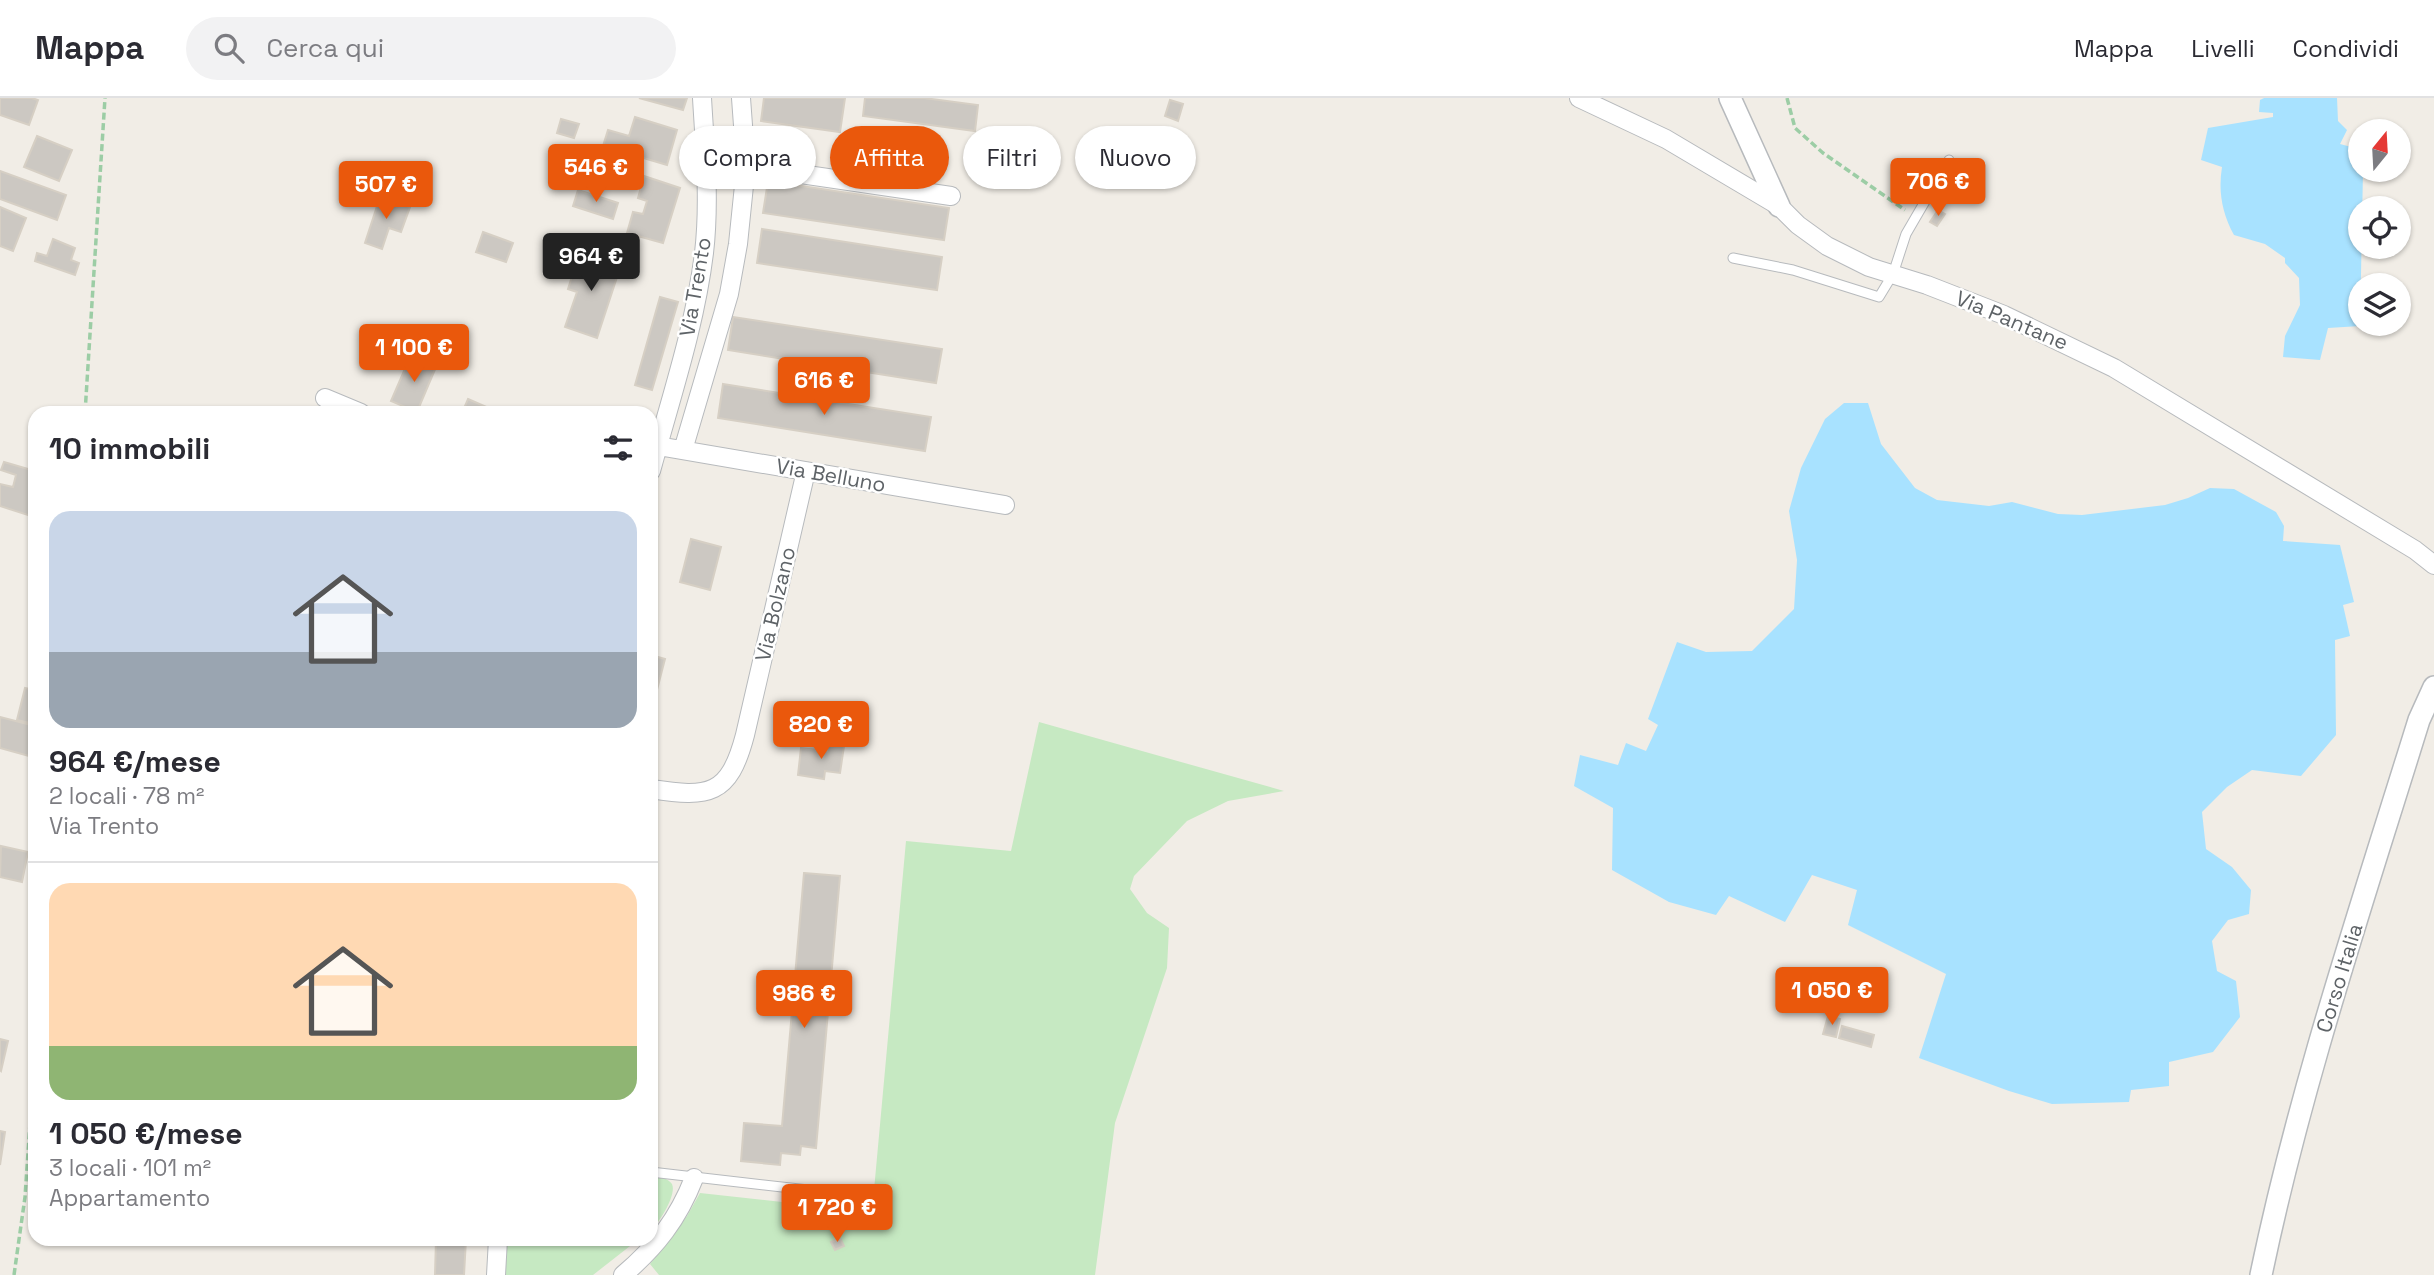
<!DOCTYPE html>
<html lang="it">
<meta charset="utf-8">
<style>
:root{--surface:#fff;--page:#f2f2f3;--text:#2b2b33;--muted:#7c7c81;--line:#e1e1e2;--accent:#ea580c}
body{margin:0;font-family:"Space Grotesk",sans-serif;background:var(--page);color:var(--text);height:100vh;display:flex;flex-direction:column;font-size:26px;white-space:nowrap}
*{box-sizing:border-box;margin:0}
p{font-size:23px;color:var(--muted)}
.icon{flex:none;width:38px;height:38px;fill:none;stroke:currentColor;stroke-width:2;stroke-linecap:round;stroke-linejoin:round}
.map{position:relative;flex:1;overflow:hidden}
.panel{position:absolute;left:28px;top:308px;width:630px;height:840px;display:flex;flex-direction:column;background:var(--surface);border-radius:21px;box-shadow:0 2px 5px #0004}
.panel>*{flex:none}
.hud{position:absolute;left:679px;top:28px;width:665px;height:63px;display:flex;gap:14px}
.needle{width:46px;rotate:18deg}
.buttons{position:absolute;left:2348px;top:21px;display:grid;gap:14px}
.buttons a{display:grid;place-items:center;width:63px;height:63px;border-radius:50%;background:var(--surface);box-shadow:0 2px 5px #0004;font-size:35px}
.price{position:absolute;translate:-50% -60px;padding:0 16px;border-radius:7px;background:var(--accent);color:#fff;font-size:23px;line-height:46px;filter:drop-shadow(0 2px 4px #0008)}
.price::after{content:'';position:absolute;left:50%;top:42px;width:21px;height:16px;margin-left:-10px;background:inherit;clip-path:polygon(0 0,100% 0,50% 100%)}
.price.current{background:#222;color:#fff}
ul{padding:0;list-style:none}
li{display:grid;align-content:center;gap:14px;height:371px;padding:0 21px}
li+li{border-top:2px solid var(--line)}
li span{display:grid;place-items:center;height:217px;border-radius:21px;color:#555}
li>.icon{margin-inline-start:auto}
span .icon{width:126px;height:126px;fill:#fffc;stroke-width:1}
li b{font-size:30px}
h2{display:flex;justify-content:space-between;align-items:center;height:84px;padding:0 21px;font-size:30px}
.tag{padding:0 24px;border-radius:32px;background:var(--surface);box-shadow:0 2px 5px #0004;font-size:24px;line-height:63px}
.tag.current{background:var(--accent);color:#fff}
header{display:flex;align-items:center;gap:42px;box-sizing:border-box;height:98px;padding:0 35px;background:var(--surface);border-bottom:2px solid var(--line)}
header strong{font-size:33px}
nav{display:flex;gap:38px;margin-inline-start:auto;font-size:24px}
.search{width:490px;height:63px;background:var(--page);display:flex;align-items:center;gap:18px;box-sizing:border-box;padding:0 24px;border-radius:38px;color:var(--muted);font-size:26px}
.map>svg:first-child{display:block}
</style>
<header>
<strong>Mappa</strong>
<div class="search"><svg class="icon" aria-label="search" viewBox="0 0 24 24"><circle cx="10" cy="10" r="6"/><path d="M15 15l6 6"/></svg>Cerca qui</div>
<nav><a>Mappa</a><a>Livelli</a><a>Condividi</a></nav>
</header>
<div class="map">
<svg width="2434" height="1177" viewBox="0 0 2434 1177">
<rect width="100%" height="100%" fill="#f1ede6"/>
<path fill="#c6e9c2" d="M1039,624L1284,693L1228,703L1187,723L1134,778L1130,791L1147,815L1169,830L1167,870L1115,1025L1095,1177H659L650,1166L687,1118L700,1095L872,1114L906,743L1011,753Z
M651,1077C658,1078 668,1080 672,1086C677,1097 659,1125 651,1132Z
M507,1141H639L593,1177H505Z"/>
<path fill="#a8e2ff" d="M2264,0H2337L2338,23L2347,32L2340,46L2355,50L2352,69L2363,73L2360,228L2328,230L2320,262L2283,259L2285,238L2300,207L2299,180L2285,165V160L2265,146L2234,137C2222,115 2218,93 2222,69L2201,62L2208,30L2273,19V15L2259,14L2260,2Z
M1844,305H1868L1881,346L1915,390L1937,402L1989,408L2012,404L2058,416L2082,417L2165,407L2188,400L2210,390L2234,391L2276,414L2284,428L2283,443L2340,447L2354,504L2343,507L2350,538L2335,542L2336,637L2301,678L2252,672L2227,689L2202,714L2206,751L2232,769L2251,792L2249,816L2228,822L2212,843L2217,873L2236,883L2240,919L2213,954L2169,964V988L2131,992L2129,1004L2052,1006L2009,993L1919,960L1946,876L1848,827L1857,792L1812,777L1785,824L1729,798L1716,817L1669,804L1612,772L1613,710L1574,688L1580,657L1618,667L1626,645L1646,653L1658,627L1648,621L1677,544L1706,554L1752,553L1794,511L1797,462L1789,413L1801,370L1825,321Z"/>
<path fill="#ccc8c2" stroke="#d6cfc4" stroke-width="2" d="M0,0H32L38,2L29,27L0,17Z
M639,0H687L683,12Z
M764,0H845L840,34L761,23Z
M865,0H924L978,7L975,33L863,18Z
M1170,2L1183,6L1178,23L1165,18Z
M635,19L677,32L667,67L603,48L608,32L629,38Z
M561,21L579,26L574,40L557,35Z
M37,38L72,52L59,83L24,69Z
M381,64L408,73L405,84L377,75Z
M0,73L66,97L57,122L0,101Z
M644,78L680,90L663,145L627,135L633,114L643,116L647,103L638,100Z
M768,83L949,110L944,142L763,115Z
M578,92L618,105L613,121L573,108Z
M380,99L410,109L401,134L389,130L382,151L365,145Z
M0,109L26,120L13,153L0,148Z
M1938,112L1945,116L1937,128L1930,124Z
M762,131L942,159L937,192L757,165Z
M483,134L513,145L506,164L476,154Z
M53,141L75,150L71,162L79,165L75,177L35,163L37,155L47,158Z
M580,153L621,167L597,240L565,229L577,194L568,191Z
M660,199L678,204L652,292L635,287Z
M733,219L942,251L936,285L728,252Z
M410,259L436,269L417,314L391,303Z
M723,286L931,319L925,353L718,320Z
M468,301L500,315H462Z
M4,364L35,373L34,419L0,408V386L13,389L16,377L1,372Z
M691,441L721,449L710,492L680,484Z
M651,557L665,561L651,615Z
M25,590L35,592V604L30,625L17,622Z
M0,619L35,628L29,658L0,650Z
M828,645L844,648L840,675L825,673L824,681L798,677L801,650L827,653Z
M1,748L28,754L22,784L0,779Z
M804,775L840,778L816,1050L801,1048L800,1057L781,1055L780,1067L741,1063L744,1025L782,1028Z
M1828,918L1840,921L1836,939L1823,936Z
M1842,928L1874,937L1871,949L1839,940Z
M0,941L8,943L1,973L0,972Z
M0,1033L5,1034L0,1067Z
M840,1140L844,1148L835,1152L831,1144Z
M436,1141H466L464,1177H435Z"/>
<g fill="none" stroke-linecap="round" stroke-linejoin="round">
<g stroke="#b7babd" stroke-width="11">
<path id="service" d="M1733,160L1793,172L1879,199L1893,176L1906,136L1949,62
M651,1074L817,1093"/>
</g>
<g stroke="#b7babd" stroke-width="20">
<path id="minor" d="M1579,0L1666,41L1779,108L1798,127L1827,148L1869,169L1927,187L2004,217L2114,270L2415,452L2434,467
M706,65L746,68L951,98
M325,300L361,315
M658,348L1005,407
M683,352L729,196L738,146L746,68L741,0
M651,373C670,302 695,229 704,155C710,104 705,51 702,0
M651,691C709,700 729,698 745,637L806,373
M496,1177L498,1141
M623,1177C656,1149 678,1121 694,1080"/>
</g>
<g stroke="#b7babd" stroke-width="24">
<path id="tertiary" d="M1730,0L1779,108
M2261,1177C2300,989 2362,806 2419,622L2434,589"/>
</g>
<path stroke="#9ccda5" stroke-width="3.5" stroke-dasharray="7 3.5" stroke-linecap="butt" d="M1787,0L1795,30L1823,55L1905,112
M85,315L105,0
M14,1177L25,1099L35,952"/>
<use href="#service" stroke="#fff" stroke-width="9"/>
<use href="#minor" stroke="#fff" stroke-width="18"/>
<use href="#tertiary" stroke="#fff" stroke-width="21"/>
</g>
<g text-anchor="middle" dominant-baseline="central" stroke-width="5" stroke-linejoin="round" paint-order="stroke">
<g font-size="21" fill="#5e6367" stroke="#fff">
<text transform="translate(695 189) rotate(-80)">Via Trento</text>
<text transform="translate(2012 222) rotate(23)">Via Pantane</text>
<text transform="translate(831 377) rotate(10)">Via Belluno</text>
<text transform="translate(775 506) rotate(-77)">Via Bolzano</text>
<text transform="translate(2339 880) rotate(-73)">Corso Italia</text>
</g>
</g>
</svg>
<div class="buttons">
<a><svg class="needle" viewBox="-14 -14 28 28"><path d="M0-13l5 13h-10z" fill="#e53935"/><path d="M0 13l5-13h-10z" fill="#7c7c81"/></svg></a>
<a><svg class="icon" aria-label="locate" viewBox="0 0 24 24"><circle cx="12" cy="12" r="6"/><path d="M12 2v4M12 18v4M2 12h4M18 12h4"/></svg></a>
<a><svg class="icon" aria-label="layers" viewBox="0 0 24 24"><path d="M12 4l9 5-9 5-9-5zM3 14l9 5 9-5"/></svg></a>
</div>
<b class="price" style="left:596px;top:106px">546 €</b>
<b class="price" style="left:1938px;top:120px">706 €</b>
<b class="price" style="left:386px;top:123px">507 €</b>
<b class="price current" style="left:591px;top:195px">964 €</b>
<b class="price" style="left:414px;top:286px">1 100 €</b>
<b class="price" style="left:824px;top:319px">616 €</b>
<b class="price" style="left:821px;top:663px">820 €</b>
<b class="price" style="left:1832px;top:929px">1 050 €</b>
<b class="price" style="left:804px;top:932px">986 €</b>
<b class="price" style="left:837px;top:1146px">1 720 €</b>
<div class="hud">
<a class="tag">Compra</a>
<a class="tag current">Affitta</a>
<a class="tag">Filtri</a>
<a class="tag">Nuovo</a>
</div>
<section class="panel">
<h2>10 immobili<svg class="icon" aria-label="filters" viewBox="0 0 24 24"><path d="M4 7h16M4 17h16"/><circle cx="9" cy="7" r="2"/><circle cx="15" cy="17" r="2"/></svg></h2>
<ul>
<li><span style="background:linear-gradient(#c9d6e8 65%,#9aa5b1 0)"><svg class="icon" aria-label="home" viewBox="0 0 24 24"><path d="M3 11l9-7 9 7M6 9v11h12V9"/></svg></span><div><b>964 €/mese</b><p>2 locali · 78 m²</p><p>Via Trento</p></div></li>
<li><span style="background:linear-gradient(#ffd9b3 75%,#8fb573 0)"><svg class="icon" aria-label="home" viewBox="0 0 24 24"><path d="M3 11l9-7 9 7M6 9v11h12V9"/></svg></span><div><b>1 050 €/mese</b><p>3 locali · 101 m²</p><p>Appartamento</p></div></li>
</ul>
</section>
</div>
